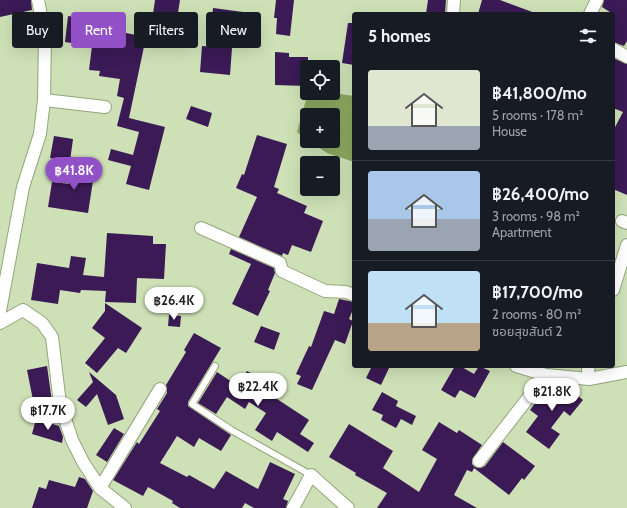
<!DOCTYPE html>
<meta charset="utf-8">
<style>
:root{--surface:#171b24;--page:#242831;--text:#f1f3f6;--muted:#9ea1a6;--line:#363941;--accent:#9251c6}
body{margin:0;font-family:Cabin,"Noto Sans Thai",sans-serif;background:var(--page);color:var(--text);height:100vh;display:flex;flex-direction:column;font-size:15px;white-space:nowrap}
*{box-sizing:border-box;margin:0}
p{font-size:13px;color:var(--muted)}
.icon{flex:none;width:22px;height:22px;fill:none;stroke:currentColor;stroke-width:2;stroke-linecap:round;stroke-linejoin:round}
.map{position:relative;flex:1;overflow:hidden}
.details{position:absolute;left:352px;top:12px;width:263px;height:356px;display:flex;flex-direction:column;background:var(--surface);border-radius:4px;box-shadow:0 4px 16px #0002}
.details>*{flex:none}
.top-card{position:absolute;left:12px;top:12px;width:280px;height:36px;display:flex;gap:8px}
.fabs{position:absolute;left:300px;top:60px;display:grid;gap:8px}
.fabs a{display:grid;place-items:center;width:40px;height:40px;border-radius:4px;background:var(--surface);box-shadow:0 4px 16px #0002;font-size:20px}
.price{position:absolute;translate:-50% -34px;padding:0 9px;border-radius:14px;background:#fff;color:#222;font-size:13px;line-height:26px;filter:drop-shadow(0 1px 2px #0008)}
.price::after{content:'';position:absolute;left:50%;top:24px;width:12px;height:9px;margin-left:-6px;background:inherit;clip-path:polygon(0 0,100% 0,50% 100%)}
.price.active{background:var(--accent);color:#fff}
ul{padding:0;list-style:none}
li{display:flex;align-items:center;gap:12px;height:100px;padding:0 16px}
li+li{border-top:1px solid var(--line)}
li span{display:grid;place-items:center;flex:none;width:112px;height:80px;border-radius:4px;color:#555}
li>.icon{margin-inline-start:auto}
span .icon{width:48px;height:48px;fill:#fffc;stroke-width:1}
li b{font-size:17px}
h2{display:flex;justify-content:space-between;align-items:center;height:48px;padding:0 16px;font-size:17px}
.chip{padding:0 14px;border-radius:4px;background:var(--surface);box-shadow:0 4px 16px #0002;font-size:14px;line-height:36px}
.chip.active{background:var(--accent);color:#fff}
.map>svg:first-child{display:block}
</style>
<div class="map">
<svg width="627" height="508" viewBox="0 0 627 508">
<rect width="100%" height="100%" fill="#cee1b6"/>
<path fill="#8aa75f" d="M308,93H333L354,96V162L327,153L309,141H333V115H307V140L297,132Z"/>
<path fill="#3b1a55" d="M0,0H31L32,10L0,17Z
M155,0H180L174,37L143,32L146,13L153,14Z
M276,0H294L290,36L276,34L277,18H274Z
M428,0H446L445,14H426Z
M482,0H500L535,13V14H478Z
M604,0H627V41L624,46L613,42V14L602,7Z
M213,8L243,12L241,30L211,27Z
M68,16L90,19V20L122,24L121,32L146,37L129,118L165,127L149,190L126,184L131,166L108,160L111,149L133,155L139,132L117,126L124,98L117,96L120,79L99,76L100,71L89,70L92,46L65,42Z
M348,23H354V65L342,63Z
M202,46L232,48L230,75L200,72Z
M275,52L289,53V57H308L307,86L275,85Z
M613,58L627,64V195L613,189V131L623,112L613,108Z
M191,106L212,113L208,127L186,119Z
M257,135L287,144L274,187L279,189L277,193L307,206L304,213L323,221L311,252L292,245L288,255L283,253L282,256L239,237L257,197L236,188L242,174L244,175Z
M54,136L73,139L70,161L50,158Z
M72,164L95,168L88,213L48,207L52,182L69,184Z
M107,233L153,236V244H166L164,279L137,278L136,303L105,302L106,291L81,290L80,293L60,290L58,304L31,300L37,263L69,268L71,256L86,258L83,275L104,277Z
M231,249L274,268L275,273L268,290L270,291L258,316L232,304L251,264L229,254Z
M339,299L354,302V307L349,319L353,321L345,344L335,340L312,390L297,384L301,376L296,374L309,346L311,347L324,311L334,314Z
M105,303L142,328L126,353L118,348L97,373L85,363L105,338L92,328L105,311Z
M169,315L181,316L180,327L168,326Z
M261,326L280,333L274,350L254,342Z
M194,333L221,348L188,402V406L231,435L221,451L199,438L194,447L177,436L160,463L187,477L189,475L214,489L226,471L258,489L270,462L295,474L283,499L288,501L286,508H254L245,503L242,508H180L172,503L173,501L148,487L143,496L113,480L137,442L139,444L160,411L157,409L167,393L166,385L186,352L184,350Z
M47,366L52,402L34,405L27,370Z
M372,366H390L381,385L366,378Z
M455,366H460L474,374L479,366L490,371L475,398L460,390L455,398L441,390Z
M247,371L263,380L261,384L276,394L274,397L309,420L300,434L314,443L308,452L277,432L272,441L255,430L266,413L249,402L245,409L227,397L216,414L198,403L217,372L238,386Z
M89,372L116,395L124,419L108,425L97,394L86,407L77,400L93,382Z
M550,383L563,384L583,400L570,416L564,411L551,428L560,434L549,449L526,432L538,416L530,410Z
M382,392L398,401L396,406L416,416L412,425L401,419L396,428L381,420L383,415L372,410Z
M36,419L59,426L63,437L62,443L32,434Z
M439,422L457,433L459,430L482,445L472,460V464L475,467L481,468L485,466L503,442L535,466L524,480L522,478L509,495L474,468L472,472L467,470L454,495L477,508H377L387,493L355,475L356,473L329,457L349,424L393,451L383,468L419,492L437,459L422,450Z
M114,428L124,434L107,462L96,455Z
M79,477L85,479L93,491L87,508H32L39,487L46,489L49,480L75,487Z"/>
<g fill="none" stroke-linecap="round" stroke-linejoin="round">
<g stroke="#93a57c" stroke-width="8">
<path id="service" d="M215,366L192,404L233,431L311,475"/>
</g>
<g stroke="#93a57c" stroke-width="14">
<path id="minor" d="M453,14L454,0
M590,14L597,0
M613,49L627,57
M44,100L105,107
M622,221L627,223
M201,228L280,263L282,271L325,291L346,292L354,295
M613,290L627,245
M0,311L23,187L40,134L44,100L45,36L38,0
M0,323L23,310L42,323L52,337L60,404L72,440L83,462L100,488L125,508
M516,366L546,375L589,379L627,372
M588,370L589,366
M479,461L546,375
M100,488L160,389
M293,508L311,475L348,508"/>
</g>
<use href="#service" stroke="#fff" stroke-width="6"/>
<use href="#minor" stroke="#fff" stroke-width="12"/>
</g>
</svg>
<div class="fabs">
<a><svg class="icon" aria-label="locate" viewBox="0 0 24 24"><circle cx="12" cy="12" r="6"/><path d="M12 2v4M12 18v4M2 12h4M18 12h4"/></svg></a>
<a>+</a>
<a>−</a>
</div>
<b class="price active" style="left:74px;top:191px">฿41.8K</b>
<b class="price" style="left:174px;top:321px">฿26.4K</b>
<b class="price" style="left:258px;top:407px">฿22.4K</b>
<b class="price" style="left:552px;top:412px">฿21.8K</b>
<b class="price" style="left:48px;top:431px">฿17.7K</b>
<div class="top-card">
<a class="chip">Buy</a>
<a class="chip active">Rent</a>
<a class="chip">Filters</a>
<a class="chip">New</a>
</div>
<section class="details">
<h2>5 homes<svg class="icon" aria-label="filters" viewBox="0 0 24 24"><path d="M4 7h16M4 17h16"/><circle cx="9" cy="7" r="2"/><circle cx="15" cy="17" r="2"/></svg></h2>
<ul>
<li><span style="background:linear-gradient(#dfe7d0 70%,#9aa5b1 0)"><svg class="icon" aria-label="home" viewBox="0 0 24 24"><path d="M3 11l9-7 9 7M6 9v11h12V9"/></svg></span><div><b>฿41,800/mo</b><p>5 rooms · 178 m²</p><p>House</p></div></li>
<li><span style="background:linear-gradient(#a9c7e8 60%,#9aa5b1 0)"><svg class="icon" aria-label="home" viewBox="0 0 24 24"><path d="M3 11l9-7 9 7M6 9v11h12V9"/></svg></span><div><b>฿26,400/mo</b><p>3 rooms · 98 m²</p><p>Apartment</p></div></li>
<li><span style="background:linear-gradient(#bfe0f5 65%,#b9a48a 0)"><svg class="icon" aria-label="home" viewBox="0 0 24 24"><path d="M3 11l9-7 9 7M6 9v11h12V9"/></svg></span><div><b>฿17,700/mo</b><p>2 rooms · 80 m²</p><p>ซอยสุขสันต์ 2</p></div></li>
</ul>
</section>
</div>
